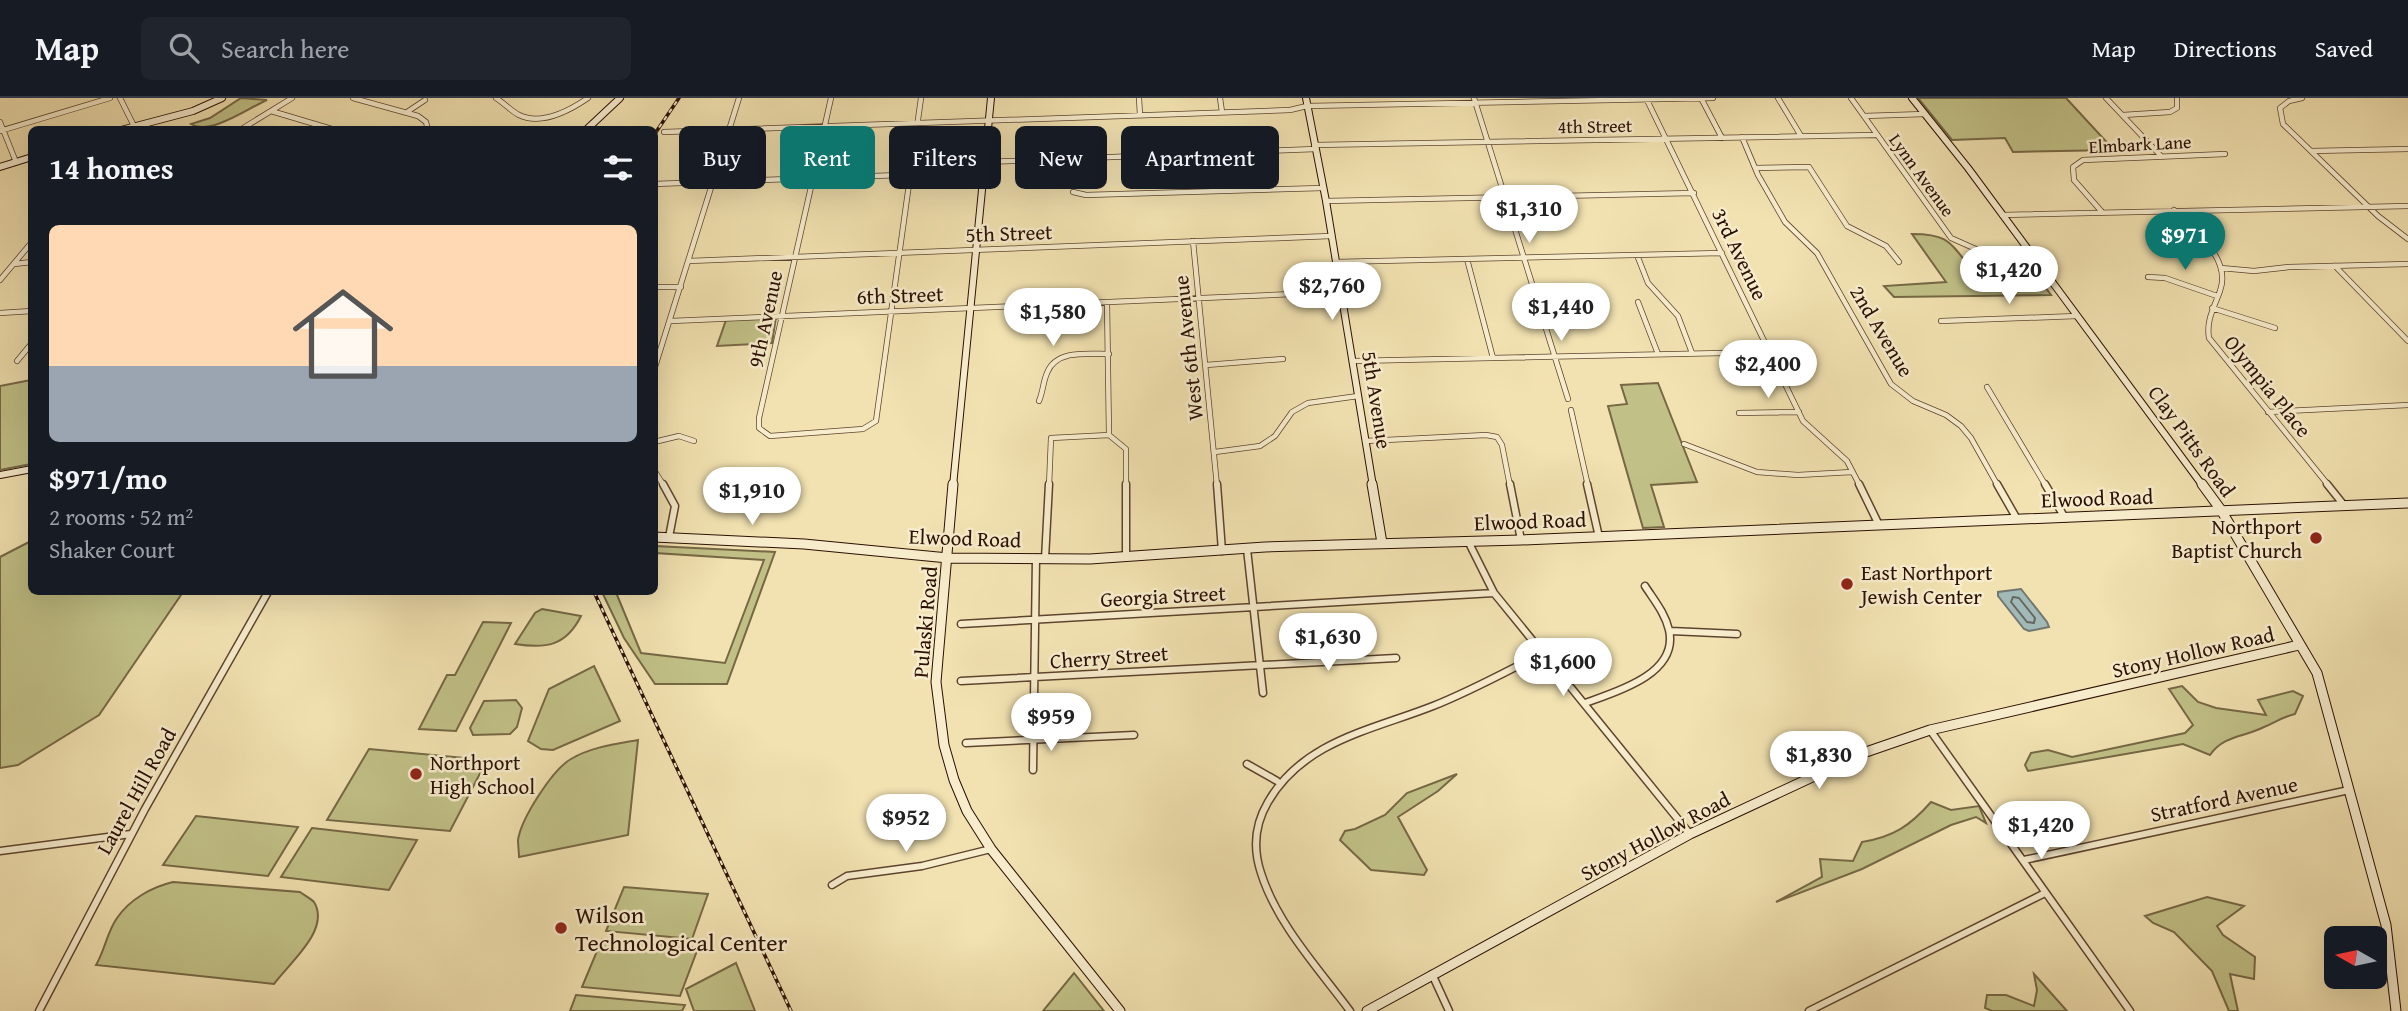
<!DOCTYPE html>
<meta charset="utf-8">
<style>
:root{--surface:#171b24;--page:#20242c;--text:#f1f3f6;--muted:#9ea1a6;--line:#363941;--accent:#0f766e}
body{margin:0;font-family:"Gentium Book Plus",serif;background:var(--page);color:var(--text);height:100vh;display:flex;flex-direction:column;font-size:26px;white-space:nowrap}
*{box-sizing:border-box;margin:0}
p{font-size:23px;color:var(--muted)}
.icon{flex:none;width:38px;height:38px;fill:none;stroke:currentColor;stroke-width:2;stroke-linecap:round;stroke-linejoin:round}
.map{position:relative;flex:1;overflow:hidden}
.details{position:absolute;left:28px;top:28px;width:630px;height:469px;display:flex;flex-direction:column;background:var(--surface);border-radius:10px;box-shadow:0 7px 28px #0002}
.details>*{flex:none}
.banner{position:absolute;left:679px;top:28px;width:665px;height:63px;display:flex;gap:14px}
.needle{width:46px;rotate:279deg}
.buttons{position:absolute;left:2324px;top:828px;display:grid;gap:14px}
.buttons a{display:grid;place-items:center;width:63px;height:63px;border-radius:10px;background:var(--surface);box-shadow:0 7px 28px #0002;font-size:35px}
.price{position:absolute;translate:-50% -60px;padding:0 16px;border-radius:24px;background:#fff;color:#222;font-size:23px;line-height:46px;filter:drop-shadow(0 2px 4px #0008)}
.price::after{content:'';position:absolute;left:50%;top:42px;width:21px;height:16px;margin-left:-10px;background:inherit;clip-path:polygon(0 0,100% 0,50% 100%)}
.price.selected{background:var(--accent);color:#fff}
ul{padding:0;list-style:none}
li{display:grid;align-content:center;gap:14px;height:371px;padding:0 21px}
li span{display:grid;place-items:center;height:217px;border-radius:10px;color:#555}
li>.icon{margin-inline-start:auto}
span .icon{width:126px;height:126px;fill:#fffc;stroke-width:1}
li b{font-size:30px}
h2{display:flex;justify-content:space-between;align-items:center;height:84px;padding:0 21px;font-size:30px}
.pill{padding:0 24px;border-radius:10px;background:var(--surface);box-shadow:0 7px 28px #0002;font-size:24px;line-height:63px}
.pill.selected{background:var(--accent);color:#fff}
header{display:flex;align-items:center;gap:42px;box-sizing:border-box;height:98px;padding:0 35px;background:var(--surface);border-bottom:2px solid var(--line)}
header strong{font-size:33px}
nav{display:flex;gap:38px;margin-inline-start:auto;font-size:24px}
.search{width:490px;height:63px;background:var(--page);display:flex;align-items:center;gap:18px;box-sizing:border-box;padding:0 24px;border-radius:10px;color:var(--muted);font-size:26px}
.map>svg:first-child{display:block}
</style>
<header>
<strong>Map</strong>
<div class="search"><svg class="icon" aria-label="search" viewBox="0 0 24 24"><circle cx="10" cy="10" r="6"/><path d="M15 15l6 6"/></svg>Search here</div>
<nav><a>Map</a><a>Directions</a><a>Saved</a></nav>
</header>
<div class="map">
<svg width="2408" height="913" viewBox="0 0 2408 913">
<rect width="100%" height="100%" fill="#f2e2b1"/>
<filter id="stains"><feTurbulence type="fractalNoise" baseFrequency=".00286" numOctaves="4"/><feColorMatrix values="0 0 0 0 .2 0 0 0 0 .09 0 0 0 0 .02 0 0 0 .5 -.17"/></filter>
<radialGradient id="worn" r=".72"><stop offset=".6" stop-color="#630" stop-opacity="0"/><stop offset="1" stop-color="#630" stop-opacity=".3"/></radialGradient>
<path fill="#c1c187" stroke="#766845" stroke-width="2" d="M241,0L267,2C248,10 210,38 191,26L210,20Z
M1918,0H2066L2114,52L2013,54L2005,40L1952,42Z
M1912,136C1947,136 1949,143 1970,169L2033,173L2051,197L1894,199L1884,188L1946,184Z
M776,219L772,245L717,248L726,222Z
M31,282V366L0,372V288Z
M1658,285L1697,384L1651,387L1664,429L1643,430L1608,308L1627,306L1621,287Z
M31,443L32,494H183L99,617L18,667L0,670V459Z
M655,448L775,454L727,586H655L624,540L602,494H618L617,497L641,555L725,565L764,462L655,455Z
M542,511L581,518C566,548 546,551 515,546L535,515Z
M483,524L511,525L456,633L419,631L447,577H455Z
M594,568L620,623L553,652L541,651L528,643L549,591Z
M2182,588L2198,604L2216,610L2266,617L2258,602L2293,593L2303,598L2295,616C2282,619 2276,624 2264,629C2245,639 2224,637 2210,657L2183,646L2028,673L2025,667L2031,655L2048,652L2072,659L2185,635L2193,627L2169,591Z
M516,602L522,610L517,629L510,636L473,637L470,630L484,603Z
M638,642L628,737L519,759C519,754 518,747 518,742C521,721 552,672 571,661C591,649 616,646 638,642Z
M369,651L487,662L450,733L327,722Z
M1457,676L1438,693L1398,719L1427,772L1424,777L1371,772L1340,742L1345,733L1355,731L1385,717L1407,695Z
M1931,704L1951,712L1979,708L1986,725L1976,719L1951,727L1862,771L1776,804L1822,779L1820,761L1853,763L1862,744C1893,739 1910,728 1931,704Z
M196,718L298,729L268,778L163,767Z
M312,730L417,742L389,792L281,779Z
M173,784L300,794C304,797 311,801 314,804C331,832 289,865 274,886L96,867C105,852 107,834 117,820C130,801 152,789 173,784Z
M624,789L708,796L692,841L606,833Z
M2207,799L2244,808L2217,828L2223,837L2255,859L2254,881L2230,876L2238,913H2229L2212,873L2174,834L2153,825L2145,818Z
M602,841L698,850L680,898L582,889Z
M736,865L755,913H694L686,891Z
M1074,875L1104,913H1043Z
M2034,876L2067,913H1992L1985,910L1987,897H2006L2034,908L2037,892Z
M576,897L685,907L682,913H570Z"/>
<path fill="#a1bab8" stroke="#727670" stroke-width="2" d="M2021,491L2047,524L2049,529L2029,533L2024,531L1998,498V494Z"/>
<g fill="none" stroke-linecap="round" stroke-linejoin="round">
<path stroke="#66655e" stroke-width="2" d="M2013,499L2019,500L2035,520L2034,525L2027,524L2011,504Z"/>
<g stroke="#5d442e" stroke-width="6">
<path id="street-far1" d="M120,0L136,32
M353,0L418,18L426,24L428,32
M496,0C504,5 511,13 519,17C542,28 569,13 588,0
M831,0L759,320V330L770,338L863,331L876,323L921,0
M1139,0L1140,17
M1220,0L1222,14
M1474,0L1568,301
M1646,0L1803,323L1847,363L1860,388
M1701,0L1722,40
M1778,0L1801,38
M1851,0L1951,140L1978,152L2027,151
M2106,0L2161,58
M2302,0L2289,3L2280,10L2283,26L2378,118L2408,141
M271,13L335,32
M407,14L425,2
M2123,17L2170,14L2177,10V0
M1864,18L1925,16
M0,24L16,64
M240,32L292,0
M0,33L110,0
M664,34L1290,12L1307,8L1713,0
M1742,39L1758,77L1785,124L1817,155L1891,286L1913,303L1946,317L1961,328L1971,340L1998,388
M1314,47L1876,37
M2311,53L2408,51
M985,64L1316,51
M1755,70L1809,69L1847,128L1886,148L1899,164
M654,86L984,74
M1073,94L1086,97L1323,90
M1326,103L1694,95
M2174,112C2194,133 2232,160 2220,193C2214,210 2206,222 2209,240L2329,388
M2102,114L2074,82L2073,69L2083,62L2225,56
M2002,117L2408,108
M1193,143L1217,388
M1637,157L1648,185L1678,218L1692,255
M1467,161L1493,260
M689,163L1331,138
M1336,164L1722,155
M14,166L32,164
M2335,168L2408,243
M2221,170L2254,173L2289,169L2408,166
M2148,179L2165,180L2217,198
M0,182L32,144
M654,189H681
M1638,204L1658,256
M1107,205L1109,337L1126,351V388
M2212,210L2275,230
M0,215L32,213
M671,223L1341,194
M1941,223L2077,218
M17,263L32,245
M1353,263L1770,254
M1206,267L1283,261
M654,272L739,0
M1987,289L2046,388
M1039,303C1043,294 1043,284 1047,275C1056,251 1089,256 1109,256
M1571,312L1588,388
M2268,314L2408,307
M1739,315L1799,314
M1365,343L1486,337L1497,339L1502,347L1510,388
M654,344L679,338L694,343
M1684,346L1757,374L1798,377L1852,374
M1215,354L1260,348L1275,338L1292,314L1308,305L1358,298
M654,372L664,388
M1049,388L1051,340L1109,337"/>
</g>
<g stroke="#5d442e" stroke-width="9">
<path id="street" d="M663,386L675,408L669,439
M1126,386V459
M1217,386L1222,453
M1510,386L1521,442
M1587,386L1599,439
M1859,386L1878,425
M1997,386L2017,421
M2045,386L2065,420
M2327,386L2343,406
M1468,443L1494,495L1690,736
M1247,451L1263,595
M1045,461L1049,386
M961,526L1494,495
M1671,533L1737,536
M961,583L1396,560
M1585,605C1616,594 1679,576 1669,532C1665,515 1654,502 1645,488
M1930,632L2130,913
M966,645L1134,637
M1247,666L1277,683
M1033,672L1036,460
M0,753L131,736
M2024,762L2349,692
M832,787L847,778L922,768L991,751
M1432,876L1449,913
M39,913L145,711L268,494
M1350,913C1319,871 1277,826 1261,775C1253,751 1255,726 1268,704C1303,643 1372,632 1433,608C1471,593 1507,573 1543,555
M1809,913L2045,795"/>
</g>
<g stroke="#2b1003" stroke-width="8">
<path id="secondary-far1" d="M1306,0L1326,103L1373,388
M1912,0L1968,70L2203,388
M121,32L193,13L222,0
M586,32L620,0
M0,69L32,59
M0,377L32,371
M953,388L991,0"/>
</g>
<g stroke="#2b1003" stroke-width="11">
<path id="secondary" d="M953,386L936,584L944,647L954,682L967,713L991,751L1120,913
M1372,386L1382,445
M2202,386L2221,412L2317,575L2386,827L2396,913
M654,439L804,446L948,460L1090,461L1265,449L1521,442L2408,405
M1367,913L1690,736L1866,654L1930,632L2299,547"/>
</g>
<use href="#street-far1" stroke="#f7eccc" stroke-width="4.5"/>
<use href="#street" stroke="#f7eccc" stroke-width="6"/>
<use href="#secondary-far1" stroke="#f7eccc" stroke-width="6"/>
<use href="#secondary" stroke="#f7eccc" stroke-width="9"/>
<g stroke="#2b1003" stroke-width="3.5">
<path id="rail" d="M654,37L679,0
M594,494L791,913"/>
</g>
<use href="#rail" stroke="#f7eccc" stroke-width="2" stroke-dasharray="4.5" stroke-linecap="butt"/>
</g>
<g fill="#8f2418" stroke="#f7eccc" stroke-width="2.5">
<circle cx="2316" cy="440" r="7"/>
<circle cx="1847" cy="486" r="7"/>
<circle cx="416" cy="676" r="7"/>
<circle cx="561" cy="830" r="7"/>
</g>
<g text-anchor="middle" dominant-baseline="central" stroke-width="5" stroke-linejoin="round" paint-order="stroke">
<g font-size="18" fill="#2b1003" stroke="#f7eccc">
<text transform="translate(1595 28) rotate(-1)">4th Street</text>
<text transform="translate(2140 46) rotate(-3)">Elmbark Lane</text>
<text transform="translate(1922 77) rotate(54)">Lynn Avenue</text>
</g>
<g font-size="21" fill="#2b1003" stroke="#f7eccc">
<text transform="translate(1009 135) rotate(-2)">5th Street</text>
<text transform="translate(1740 156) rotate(64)">3rd Avenue</text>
<text transform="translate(900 197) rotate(-2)">6th Street</text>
<text transform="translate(765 221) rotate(-78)">9th Avenue</text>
<text transform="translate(1882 233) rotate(59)">2nd Avenue</text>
<text transform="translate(1188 250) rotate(-96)">West 6th Avenue</text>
<text transform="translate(2268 288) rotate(51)">Olympia Place</text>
<text transform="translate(1377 302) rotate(81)">5th Avenue</text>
<text transform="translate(2192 343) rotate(54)">Clay Pitts Road</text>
<text transform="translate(2097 400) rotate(-2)">Elwood Road</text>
<text transform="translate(1530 423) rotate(-2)">Elwood Road</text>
<text transform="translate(965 440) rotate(2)">Elwood Road</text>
<text transform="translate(1163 498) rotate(-3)">Georgia Street</text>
<text transform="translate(925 524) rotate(-85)">Pulaski Road</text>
<text transform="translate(2193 554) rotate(-13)">Stony Hollow Road</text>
<text transform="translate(1109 559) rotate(-4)">Cherry Street</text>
<text transform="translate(136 693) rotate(-61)">Laurel Hill Road</text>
<text transform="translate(2224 701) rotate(-12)">Stratford Avenue</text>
<text transform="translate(1655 738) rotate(-28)">Stony Hollow Road</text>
</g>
<g font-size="21" fill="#2b1003" stroke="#f7eccc" text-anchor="start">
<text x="2302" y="428" text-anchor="end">Northport<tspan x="2302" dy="24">Baptist Church</tspan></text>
<text x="1861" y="474">East Northport<tspan x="1861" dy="24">Jewish Center</tspan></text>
<text x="430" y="664">Northport<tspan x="430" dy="24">High School</tspan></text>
</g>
<g font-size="24" fill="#2b1003" stroke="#f7eccc" text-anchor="start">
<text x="575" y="816">Wilson<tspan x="575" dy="28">Technological Center</tspan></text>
</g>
</g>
<rect width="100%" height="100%" filter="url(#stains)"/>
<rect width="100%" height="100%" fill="url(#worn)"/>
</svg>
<div class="buttons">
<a><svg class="needle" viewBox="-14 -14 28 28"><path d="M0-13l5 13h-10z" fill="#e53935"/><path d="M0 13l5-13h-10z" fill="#9ea1a6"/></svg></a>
</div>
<b class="price" style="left:1529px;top:147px">$1,310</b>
<b class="price selected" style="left:2185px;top:174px">$971</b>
<b class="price" style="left:2009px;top:208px">$1,420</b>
<b class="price" style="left:1332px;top:224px">$2,760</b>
<b class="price" style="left:1561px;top:245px">$1,440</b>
<b class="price" style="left:1053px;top:250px">$1,580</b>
<b class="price" style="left:1768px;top:302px">$2,400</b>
<b class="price" style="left:752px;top:429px">$1,910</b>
<b class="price" style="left:1328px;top:575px">$1,630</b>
<b class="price" style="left:1563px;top:600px">$1,600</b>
<b class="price" style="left:1051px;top:655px">$959</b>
<b class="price" style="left:1819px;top:693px">$1,830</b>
<b class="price" style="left:906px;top:756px">$952</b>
<b class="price" style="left:2041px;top:763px">$1,420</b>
<div class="banner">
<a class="pill">Buy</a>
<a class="pill selected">Rent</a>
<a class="pill">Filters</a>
<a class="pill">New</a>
<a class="pill">Apartment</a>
</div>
<section class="details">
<h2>14 homes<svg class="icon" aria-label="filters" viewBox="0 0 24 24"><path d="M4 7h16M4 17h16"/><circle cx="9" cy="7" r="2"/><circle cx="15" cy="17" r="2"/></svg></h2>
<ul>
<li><span style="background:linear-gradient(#ffd9b3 65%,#9aa5b1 0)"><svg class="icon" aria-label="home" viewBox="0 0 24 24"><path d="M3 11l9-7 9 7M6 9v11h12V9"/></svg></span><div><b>$971/mo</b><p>2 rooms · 52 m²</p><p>Shaker Court</p></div></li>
</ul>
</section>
</div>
